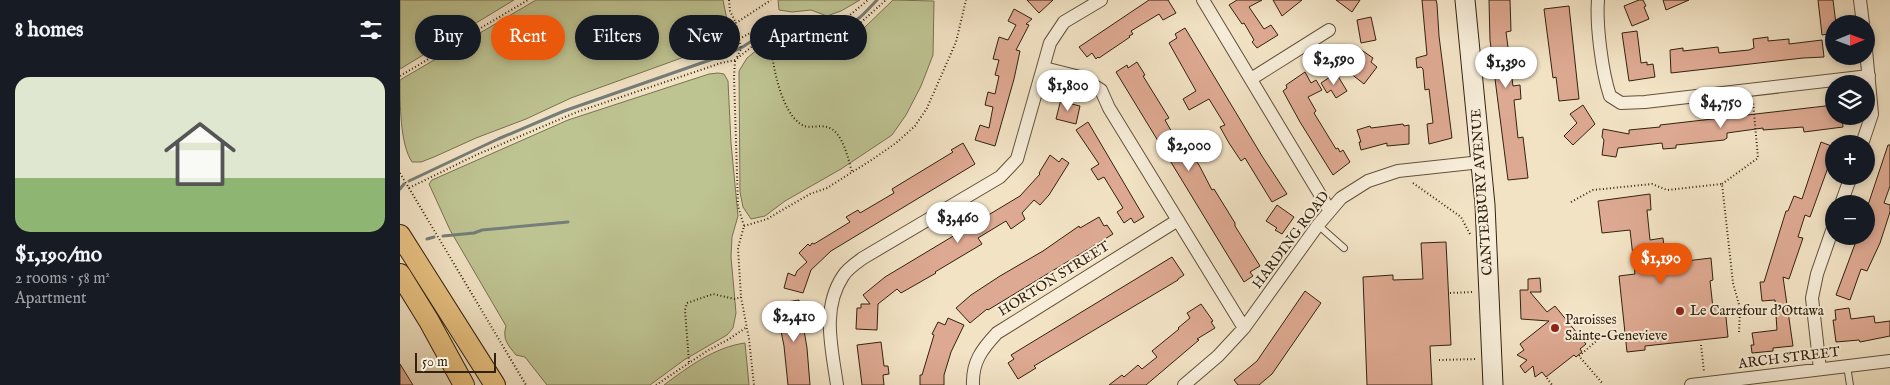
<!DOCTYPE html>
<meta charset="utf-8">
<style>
:root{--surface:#171b24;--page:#242831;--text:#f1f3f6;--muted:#9ea1a6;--accent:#ea580c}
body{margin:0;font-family:"IM FELL English",serif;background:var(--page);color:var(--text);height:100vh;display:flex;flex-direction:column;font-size:19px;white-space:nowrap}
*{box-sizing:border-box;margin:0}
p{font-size:16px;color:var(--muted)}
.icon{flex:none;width:28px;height:28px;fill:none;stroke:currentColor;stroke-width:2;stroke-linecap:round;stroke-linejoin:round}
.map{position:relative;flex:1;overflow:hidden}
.sheet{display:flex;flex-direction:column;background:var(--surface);width:400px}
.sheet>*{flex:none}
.top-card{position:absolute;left:15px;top:15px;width:475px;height:45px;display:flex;gap:10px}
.needle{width:32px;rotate:89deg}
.controls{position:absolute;left:1425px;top:15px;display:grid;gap:10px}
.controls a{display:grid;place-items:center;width:50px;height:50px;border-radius:50%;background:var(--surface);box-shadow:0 2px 8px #0003;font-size:25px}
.scale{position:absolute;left:15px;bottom:12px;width:81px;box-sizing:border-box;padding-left:5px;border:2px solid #32220e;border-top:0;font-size:14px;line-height:18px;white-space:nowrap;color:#32220e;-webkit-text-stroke:4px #f7edd9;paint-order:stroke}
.price{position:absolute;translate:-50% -42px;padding:0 11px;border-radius:18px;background:#fff;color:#222;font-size:16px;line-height:32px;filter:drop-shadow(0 1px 2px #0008)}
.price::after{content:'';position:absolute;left:50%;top:30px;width:15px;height:11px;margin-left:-8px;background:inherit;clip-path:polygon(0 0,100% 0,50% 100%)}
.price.current{background:var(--accent);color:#fff}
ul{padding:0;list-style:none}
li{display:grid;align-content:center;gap:10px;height:265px;padding:0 15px}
li span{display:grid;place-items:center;height:155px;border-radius:15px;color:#555}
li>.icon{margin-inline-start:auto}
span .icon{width:90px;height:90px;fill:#fffc;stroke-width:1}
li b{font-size:21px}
h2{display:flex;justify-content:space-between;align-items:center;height:60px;padding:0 15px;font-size:21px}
.chip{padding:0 18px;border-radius:22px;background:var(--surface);box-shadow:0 2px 8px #0003;font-size:18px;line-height:45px}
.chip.current{background:var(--accent);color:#fff}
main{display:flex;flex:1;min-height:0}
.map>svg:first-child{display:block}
</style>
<main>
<section class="sheet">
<h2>8 homes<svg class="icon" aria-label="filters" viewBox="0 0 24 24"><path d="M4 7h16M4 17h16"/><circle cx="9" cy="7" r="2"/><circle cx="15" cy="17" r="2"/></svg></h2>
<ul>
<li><span style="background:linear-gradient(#dfe7d0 65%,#8fb573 0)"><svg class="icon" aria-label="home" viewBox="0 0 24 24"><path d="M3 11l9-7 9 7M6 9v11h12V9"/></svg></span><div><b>$1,190/mo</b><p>2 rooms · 58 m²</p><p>Apartment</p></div></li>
</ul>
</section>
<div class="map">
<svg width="1490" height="385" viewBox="0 0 1490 385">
<rect width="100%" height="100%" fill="#f2e3c5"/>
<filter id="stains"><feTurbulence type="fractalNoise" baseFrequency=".004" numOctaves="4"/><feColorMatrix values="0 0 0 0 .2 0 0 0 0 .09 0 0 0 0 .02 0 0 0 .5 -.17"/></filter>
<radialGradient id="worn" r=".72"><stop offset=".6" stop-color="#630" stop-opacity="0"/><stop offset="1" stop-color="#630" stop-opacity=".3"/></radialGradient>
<path fill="#bec392" stroke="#787250" d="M0,0H114L0,69Z
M136,0H323L328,25V36L321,42L309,48L171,98L126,119L76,138L34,157L21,162H12C0,144 0,104 0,80Z
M378,0H460L441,11L427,16L411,10L392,12L379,10Z
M493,0L534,1L533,55L521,86L506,115L492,135L441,169L385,201L365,216L351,219L343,207L340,192L339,71L347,58L374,36L382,32L431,36H451L463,29Z
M318,73L324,74L328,81L331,143L338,216L332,237L331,257L336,313L333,328L327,335L284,360L250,385H147L125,357L116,355C108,345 102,339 106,326L50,230L29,184L32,180L168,120L309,74Z
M345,343L349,385H264C288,367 315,347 345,343Z"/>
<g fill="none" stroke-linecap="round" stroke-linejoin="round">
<path stroke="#757e79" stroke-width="3" d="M9,181L98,139L164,111L330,53C336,50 342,48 347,44C360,36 372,25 388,23C396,22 406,25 414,26C449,32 454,24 477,0
M0,189L4,184
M43,236L74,233L82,230L168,222
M27,239L34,237"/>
</g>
<path fill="#dea992" stroke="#32220e" d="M627,0H653L639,13Z
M749,0H768L776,13L763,20L759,14L731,31L733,34L729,36L730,37L699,58L698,57L696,59L692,53L687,57L679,47Z
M837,0H862L849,7L864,29L871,25L878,35L857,48L852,42L854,40L844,23L842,24L829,5Z
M873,0H902L882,16Z
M936,0H960L952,12Z
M1022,0H1036L1037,4L1039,36L1052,138L1029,144L1027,124L1033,123L1029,89L1025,90L1023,69L1021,67L1017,68L1016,58L1027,55Z
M1089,0H1110L1111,31L1106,32L1113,86L1120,85L1121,99L1114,100L1118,138L1123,137L1128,178L1108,180L1090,40Z
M1239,0H1243L1246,6L1244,7L1249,19L1232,26L1224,6Z
M1263,0H1289L1266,10Z
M1418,0H1433L1436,24H1434V33L1422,35Z
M1169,6L1179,99L1159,101L1156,77L1153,78L1144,9Z
M614,9L632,19L626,24L629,25L616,50L620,51L614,79L595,146L575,140L580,125L589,128L593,107L585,105L588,92L595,94L599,76L595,75L599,60L593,59L599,37L608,40L616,25L608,21Z
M971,17L976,40L961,43L957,20Z
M785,28L862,156L887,194L872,202L845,158L841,161L829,143L820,127L825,125L809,99L789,110L783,99L796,91L769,43L777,38L775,34Z
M1237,31L1241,63L1247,62V65L1253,64L1255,77L1229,81L1222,33Z
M1368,37V41L1389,39V44L1422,40L1424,57L1403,58L1271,73L1270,50L1283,48V51L1318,47L1319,53L1349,50L1354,48L1353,39Z
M960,49L973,58L971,62L977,67L964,84L945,69Z
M737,62L745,75L743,76L769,118L765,120L782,150L786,147L799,165L812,190L814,189L835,223V226L860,266L850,272L853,276L844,282L716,72L727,65L728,68Z
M905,72L911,83L916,80L922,90L908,97L916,111L914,113L936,149L938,148L940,152L943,150L950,162L933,175L900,122L883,91L887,88L886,85Z
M936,73L947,91L936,98L931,90L927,93L921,83Z
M661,99L669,100L668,103L680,106L676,124L656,119Z
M1183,105L1195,124L1173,145L1164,136L1177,123L1170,114Z
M1434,105V116H1442L1443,127L1404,132L1403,127L1363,130V128L1327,133V138L1324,140L1276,145V148L1263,149L1262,143L1218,148L1216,157L1202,155L1204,140L1202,137L1203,129L1229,134V130L1260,127V125Z
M688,122L744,217L734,223L731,218L724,223L717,212L723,208L704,177L698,180L691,169L699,164L676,130Z
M1003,124L1004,126L1009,125V144L987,146V143L961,150L959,142H961L957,130L970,126L971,128Z
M1421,142L1434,147V151L1410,217L1405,215L1398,237L1403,238L1389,279L1383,277L1393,346L1373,348V351L1352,353L1351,345H1354L1352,333L1377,330L1375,300L1362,301L1360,282H1364L1386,211H1388L1394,196L1402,199Z
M563,143L575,164L431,251L411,270L403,293L384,288L388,273L395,276L397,271L407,262L399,253L408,244L410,246L412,243L414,244L450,222L446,217L458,210L460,213L494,193L492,189L553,152L551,150Z
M1488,145H1490V186L1484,203L1490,205V212L1480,243L1467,271L1461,269L1450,300L1436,295L1458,236H1466V211Z
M650,155L659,162L662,158L669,163L649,195L640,205L634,200L622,213L625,219L611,229L606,221L578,238L582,244L535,272L536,273L501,293L497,289L478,304L477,330L456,329L457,308H461V304H470L463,295L485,277L620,196L640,174L639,173Z
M1250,194L1251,210H1247L1250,240L1263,238L1266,267L1287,264L1286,261L1311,258L1313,280L1310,281L1313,308L1325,307L1328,337L1245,346V350L1227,352L1219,276L1235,274L1230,230L1202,233L1198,201Z
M877,205L894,217L882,234L875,230L877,228L866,221Z
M699,217L704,226L707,225L713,234L588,310L587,309L570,323L556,308L571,295L600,276L643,251L679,226L680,228Z
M1046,242L1051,345L1030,346L1032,385H967L963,277L993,275V280L1023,279L1021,243Z
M772,257L784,275L778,279V280L634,366L636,368L618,379L608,363L614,359L611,355Z
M1140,278L1141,292H1130L1147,312L1155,306L1186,344L1180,349L1182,352L1176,357L1174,355L1146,377L1142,372L1135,377L1133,366L1125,373L1120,366L1127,360L1117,355L1124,350L1120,344L1149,321L1121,319L1120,290H1128V279Z
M905,291L921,303L872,374L859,385H838L834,380L857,361Z
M399,300L407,348L410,385H388L384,346L376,306L388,305L387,302Z
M801,304L813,321L811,322L815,328L797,339L799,340L746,385H709L722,375L724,377L738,365L742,369L757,357L752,351L779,329L778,328L790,318L787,313Z
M1449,308L1451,319L1474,316L1475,323L1490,321V336L1460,342L1459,340L1436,342L1433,320H1436L1435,310Z
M548,318L564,325L551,352L544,375V385H520V375H522L534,335L532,334L538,322L545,325Z
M481,342L484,366H488L489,374L483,375L484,385H462L457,345Z
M0,364L13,385H0Z"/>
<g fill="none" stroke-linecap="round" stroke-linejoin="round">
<g stroke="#62523c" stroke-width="8">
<path id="lane" d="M918,225L944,248
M1447,366L1450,385"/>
</g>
<g stroke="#62523c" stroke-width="14">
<path id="street" d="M803,0L930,211
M1198,0C1196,25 1202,72 1210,96L1221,103L1245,102L1469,76
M1460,0L1463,24
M644,68L680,77L701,90L709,108L844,328
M851,79L929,30
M1462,144L1472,114L1466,50
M1441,204L1451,176
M1420,369L1412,298L1417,274L1434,225
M437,385C432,349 421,309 443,276C447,269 456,263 463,258L600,177L617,159L650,43L664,22L701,0
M573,385C572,362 582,349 597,333L778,220
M784,385L818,356L844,328L918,225L941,198L968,181L998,171L1081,162
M1291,385L1490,361"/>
</g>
<g stroke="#32220e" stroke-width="21">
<path id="secondary" d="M1065,0L1085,205L1093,385"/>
</g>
<g stroke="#32220e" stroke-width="22">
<path id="primary" d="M0,235L95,385
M0,274L29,321L64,385"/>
</g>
<path stroke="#32220e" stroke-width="2" stroke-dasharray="1 2.5" stroke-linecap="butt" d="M329,0L330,11L336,23
M370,35C371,58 380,115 404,126C410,128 420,125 427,127C443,131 448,159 452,172
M339,39L380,17H394L428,21L444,20L468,0
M337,57L341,49L336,23L371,0
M335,61L334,77L338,206L344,226L338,248L341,297L349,339L354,385
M0,76L128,0
M0,173L126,385
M1013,183L1061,217L1071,236
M1322,184L1358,158L1353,101
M9,188L76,155L177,112L321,63L335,60L363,38L380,30L389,28L428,33H446L458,25L486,0
M1171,202L1193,190L1252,184L1267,190L1322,184L1333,283L1340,308L1339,333
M344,226L367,219L410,194L427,188L473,159L496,143L515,126L527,108L556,42L566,0
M1050,293L1073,292
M1201,337L1179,356L1203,384
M1301,345L1304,372
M1039,360L1077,359
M289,362L285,310L287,303L313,294L335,299L341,297
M1147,378L1152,385
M256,385L307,351L329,339L347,327"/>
<use href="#lane" stroke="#f7edd9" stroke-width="6"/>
<use href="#street" stroke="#f7edd9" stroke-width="12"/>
<use href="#secondary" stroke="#f7edd9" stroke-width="19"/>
<use href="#primary" stroke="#e9c282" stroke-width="20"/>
</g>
<g fill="#8f2418" stroke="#f7edd9" stroke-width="2">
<circle cx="1280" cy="311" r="5"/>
<circle cx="1155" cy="328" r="5"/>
</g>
<g text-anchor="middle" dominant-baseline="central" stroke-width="4" stroke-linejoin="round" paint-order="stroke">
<g font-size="14" fill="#32220e" stroke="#f7edd9">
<text transform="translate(1082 192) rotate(-94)">CANTERBURY AVENUE</text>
<text transform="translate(891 240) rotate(-53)">HARDING ROAD</text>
<text transform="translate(654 279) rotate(-32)">HORTON STREET</text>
<text transform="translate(1389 358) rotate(-7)">ARCH STREET</text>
</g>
<g font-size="14" fill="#32220e" stroke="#f7edd9" text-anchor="start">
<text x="1290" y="311">Le Carrefour d'Ottawa</text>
<text x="1165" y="320">Paroisses<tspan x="1165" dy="16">Sainte-Genevieve</tspan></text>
</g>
</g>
<rect width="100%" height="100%" filter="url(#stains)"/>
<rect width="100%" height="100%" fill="url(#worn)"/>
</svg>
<div class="controls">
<a><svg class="needle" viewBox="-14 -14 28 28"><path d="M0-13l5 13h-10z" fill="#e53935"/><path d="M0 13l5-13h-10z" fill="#9ea1a6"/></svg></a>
<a><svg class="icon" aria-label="layers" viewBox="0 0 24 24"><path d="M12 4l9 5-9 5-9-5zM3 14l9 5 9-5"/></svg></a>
<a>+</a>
<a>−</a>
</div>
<div class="scale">50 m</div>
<b class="price" style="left:934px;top:86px">$2,590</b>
<b class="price" style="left:1106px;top:89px">$1,390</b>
<b class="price" style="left:668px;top:112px">$1,800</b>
<b class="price" style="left:1321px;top:129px">$4,750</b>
<b class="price" style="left:789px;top:172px">$2,000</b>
<b class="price" style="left:558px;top:244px">$3,460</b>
<b class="price current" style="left:1261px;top:285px">$1,190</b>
<b class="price" style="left:394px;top:343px">$2,410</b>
<div class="top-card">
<a class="chip">Buy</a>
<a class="chip current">Rent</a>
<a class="chip">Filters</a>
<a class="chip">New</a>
<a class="chip">Apartment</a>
</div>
</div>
</main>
